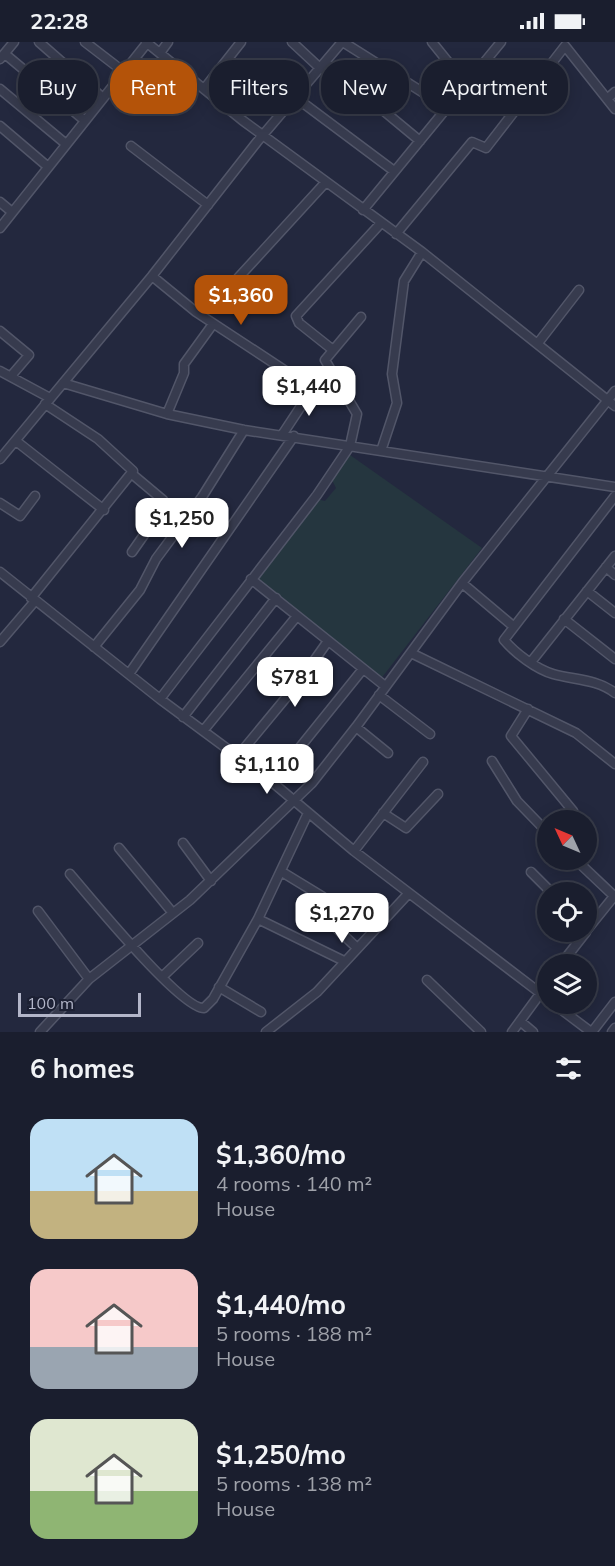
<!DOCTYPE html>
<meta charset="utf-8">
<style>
:root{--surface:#1a1e2e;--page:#232736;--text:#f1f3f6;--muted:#9fa2aa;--line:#383c4a;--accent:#b45309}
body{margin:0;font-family:Mulish,sans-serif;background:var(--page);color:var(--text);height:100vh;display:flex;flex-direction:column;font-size:22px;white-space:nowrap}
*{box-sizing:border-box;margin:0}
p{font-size:20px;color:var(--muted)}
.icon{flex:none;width:33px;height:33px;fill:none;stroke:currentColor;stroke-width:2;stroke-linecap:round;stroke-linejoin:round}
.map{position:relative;height:990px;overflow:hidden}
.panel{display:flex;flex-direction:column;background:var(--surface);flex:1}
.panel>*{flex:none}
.top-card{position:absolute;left:18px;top:18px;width:579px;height:54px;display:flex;gap:12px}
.needle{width:39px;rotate:314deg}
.controls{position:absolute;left:537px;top:768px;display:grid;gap:12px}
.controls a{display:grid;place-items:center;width:60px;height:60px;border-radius:50%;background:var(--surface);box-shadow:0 3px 15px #0003,0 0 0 2px var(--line);font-size:30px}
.scale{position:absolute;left:18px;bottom:15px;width:123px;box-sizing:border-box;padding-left:6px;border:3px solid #b3b6c9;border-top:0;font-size:16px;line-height:21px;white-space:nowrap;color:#b3b6c9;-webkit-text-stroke:4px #1c2033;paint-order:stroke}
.price{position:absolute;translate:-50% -51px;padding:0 14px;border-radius:12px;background:#fff;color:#222;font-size:20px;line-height:39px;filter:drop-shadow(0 2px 3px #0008)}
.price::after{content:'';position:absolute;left:50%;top:36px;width:18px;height:14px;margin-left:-9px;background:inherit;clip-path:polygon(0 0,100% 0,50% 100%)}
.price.active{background:var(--accent);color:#fff}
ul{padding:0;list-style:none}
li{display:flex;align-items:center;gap:18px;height:150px;padding:0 30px}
li span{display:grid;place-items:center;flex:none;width:168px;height:120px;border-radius:18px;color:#555}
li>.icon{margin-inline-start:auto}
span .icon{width:72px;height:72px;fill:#fffc;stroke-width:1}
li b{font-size:26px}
h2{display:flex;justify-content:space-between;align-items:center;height:72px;padding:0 30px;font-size:26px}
.pill{padding:0 21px;border-radius:24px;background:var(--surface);box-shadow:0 3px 15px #0003,0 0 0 2px var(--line);font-size:21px;line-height:54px}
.pill.active{background:var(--accent);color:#fff}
.status{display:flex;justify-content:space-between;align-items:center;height:42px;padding:0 30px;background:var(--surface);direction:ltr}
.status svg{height:16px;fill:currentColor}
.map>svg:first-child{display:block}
</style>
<div class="status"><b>22:28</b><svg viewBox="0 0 49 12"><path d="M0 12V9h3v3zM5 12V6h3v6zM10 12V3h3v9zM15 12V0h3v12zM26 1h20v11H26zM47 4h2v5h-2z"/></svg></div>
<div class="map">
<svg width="615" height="990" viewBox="0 0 615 990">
<rect width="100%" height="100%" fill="#23283e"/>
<path fill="#25363f" d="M350,413L482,506L380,638L255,536L316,457L325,459L336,446L331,436Z"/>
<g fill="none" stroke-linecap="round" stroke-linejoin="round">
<g stroke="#525669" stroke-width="11">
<path id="minor" d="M39,0L103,56
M85,0L124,30
M146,0L242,78L422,210L615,364
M292,0L321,27
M343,0L446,65
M432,0L465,41
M160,11L168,0
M5,12L84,78
M0,17L14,0
M326,21L420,99
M0,47L66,102
M204,47L241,0
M295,55L394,129
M607,57L615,50
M0,84L47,124
M131,104L208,163
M0,160L12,170
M363,168L501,0
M0,186L147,1
M396,192L472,100L486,106L565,4L615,67
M152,234L196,270L310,345L311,349L282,393
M238,236L325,141
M0,289L29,313L11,334
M538,301L579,248
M333,308L299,281L296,274L381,181
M0,329L50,356
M63,341L167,372L244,388L615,445
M167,372L184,331V322L213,282
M16,399L104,468
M381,409L397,361L392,332L404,239L422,210
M0,417L152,234L257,100L342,0
M615,454L504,598C515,611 536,627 553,632C574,638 597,637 615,651
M0,461L20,474L35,454
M132,510L165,463L163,458L132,432
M606,525L615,533
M0,530L160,657L272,740L354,809L548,957
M251,537L385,644
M462,541L513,584
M587,549L615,571
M31,556L133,429L98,397L45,362
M564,577L615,617
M0,600L35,559
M94,605L140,548L156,517L202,455L244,388
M411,611L576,691L615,722
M531,620L615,514
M129,632L294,394
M379,653L430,692
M160,657L317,453L350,404L357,372L325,318L361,275
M528,667L511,694L573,769L566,778
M183,675L276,556
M356,685L388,711
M203,689L297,574
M237,715L299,640L328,599
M492,719L517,759L548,791
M272,740L363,627
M383,771L406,786L438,752
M183,801L211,839
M119,806L172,870
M354,809L423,720
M576,818L614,854
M282,830L323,855
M531,830L551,850
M70,832C88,853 182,968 204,966L213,957L258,877L308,771
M38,869L89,937
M258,877L344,919
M331,881L356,905
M586,889L615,853
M561,922L586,890
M162,935L198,901
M427,938L481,990
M219,945L261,970
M554,962L591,990
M520,979L533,990
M40,990L89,937L190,858L312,741L356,685L462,541L615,349
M266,990L317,950L409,851
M512,990L548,941
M592,990L615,960
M612,990L615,986"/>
</g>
<use href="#minor" stroke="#373b4e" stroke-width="8"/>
</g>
</svg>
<div class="controls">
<a><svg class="needle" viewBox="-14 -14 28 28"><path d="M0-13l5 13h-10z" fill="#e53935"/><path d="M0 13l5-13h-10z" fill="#9fa2aa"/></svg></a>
<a><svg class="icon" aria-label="locate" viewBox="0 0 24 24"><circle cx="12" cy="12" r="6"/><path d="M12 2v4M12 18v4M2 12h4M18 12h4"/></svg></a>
<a><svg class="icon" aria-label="layers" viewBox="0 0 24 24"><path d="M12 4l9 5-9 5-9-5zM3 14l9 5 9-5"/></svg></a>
</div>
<div class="scale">100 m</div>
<b class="price active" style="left:241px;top:284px">$1,360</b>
<b class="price" style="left:309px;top:375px">$1,440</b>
<b class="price" style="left:182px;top:507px">$1,250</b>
<b class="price" style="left:295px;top:666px">$781</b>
<b class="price" style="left:267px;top:753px">$1,110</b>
<b class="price" style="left:342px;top:902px">$1,270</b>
<div class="top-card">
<a class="pill">Buy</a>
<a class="pill active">Rent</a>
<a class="pill">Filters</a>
<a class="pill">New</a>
<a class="pill">Apartment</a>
</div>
</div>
<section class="panel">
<h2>6 homes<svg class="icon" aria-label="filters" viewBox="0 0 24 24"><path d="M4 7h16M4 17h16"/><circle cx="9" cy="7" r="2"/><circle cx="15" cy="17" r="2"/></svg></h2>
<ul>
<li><span style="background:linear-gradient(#bfe0f5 60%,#c2b280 0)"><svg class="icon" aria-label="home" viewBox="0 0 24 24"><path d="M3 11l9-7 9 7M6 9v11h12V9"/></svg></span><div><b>$1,360/mo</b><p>4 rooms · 140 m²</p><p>House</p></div></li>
<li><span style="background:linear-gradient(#f6c9c9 65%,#9aa5b1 0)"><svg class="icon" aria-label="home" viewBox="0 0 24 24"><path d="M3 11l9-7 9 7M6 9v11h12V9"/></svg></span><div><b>$1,440/mo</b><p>5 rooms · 188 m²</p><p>House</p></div></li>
<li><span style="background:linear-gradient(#dfe7d0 60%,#8fb573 0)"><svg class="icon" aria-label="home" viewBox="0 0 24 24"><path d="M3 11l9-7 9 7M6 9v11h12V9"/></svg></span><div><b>$1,250/mo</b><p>5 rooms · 138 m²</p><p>House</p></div></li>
</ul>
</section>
